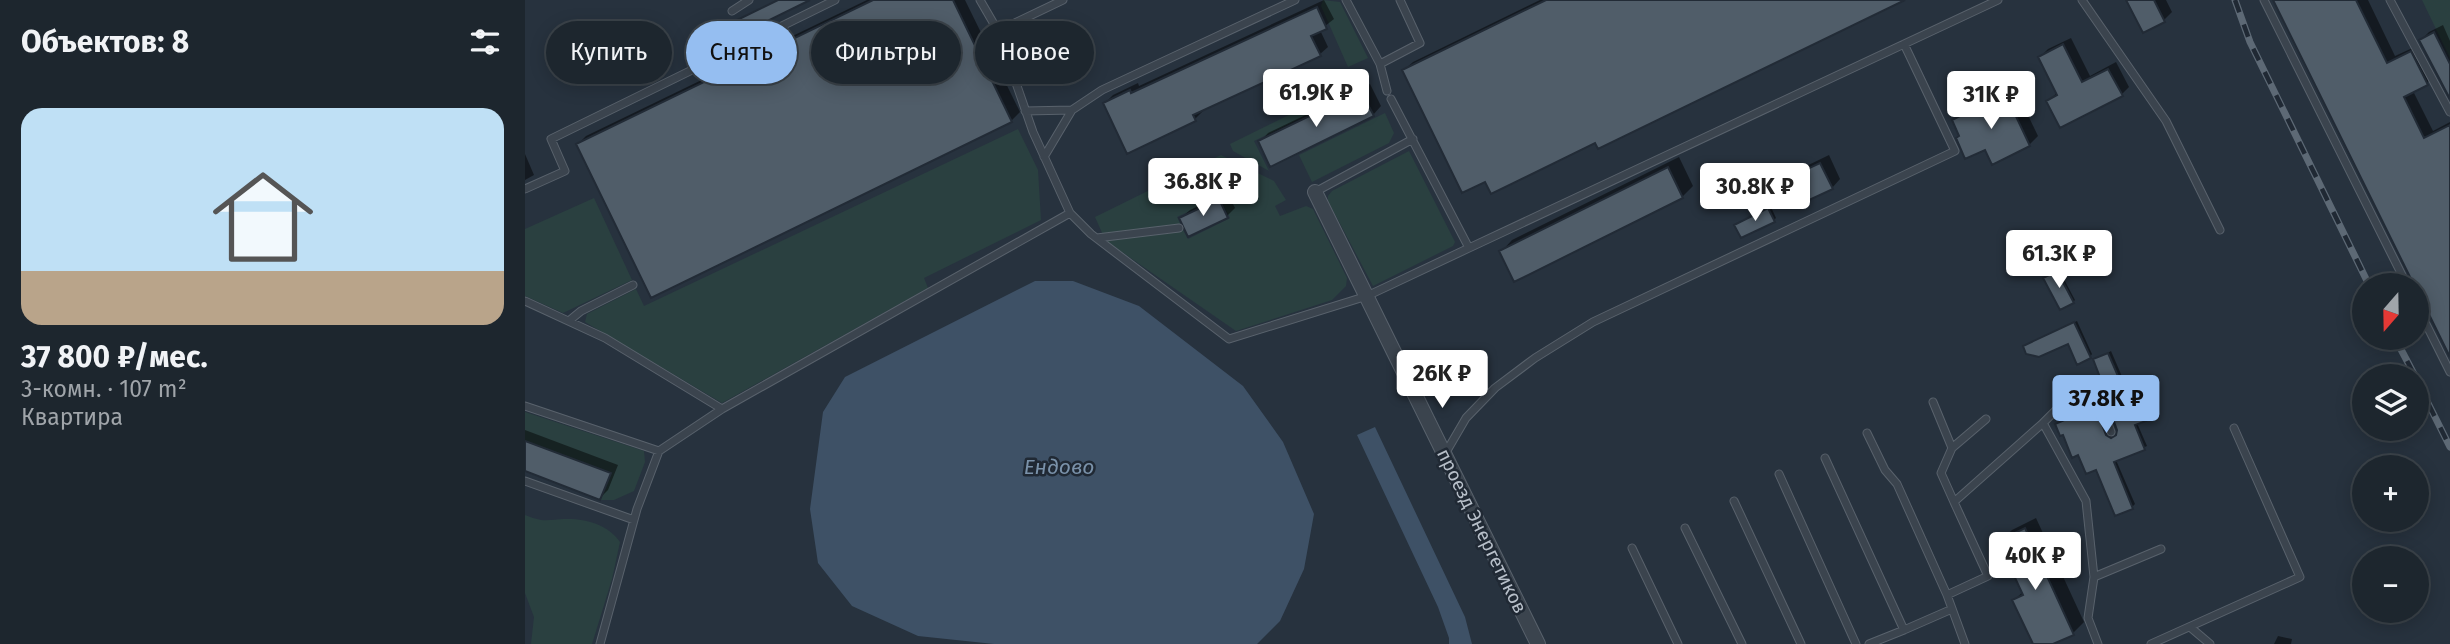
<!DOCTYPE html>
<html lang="ru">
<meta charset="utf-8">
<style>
:root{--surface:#1d262e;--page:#252e36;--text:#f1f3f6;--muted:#a0a5aa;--line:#3b434a;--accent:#95bef1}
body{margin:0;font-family:"Fira Sans",sans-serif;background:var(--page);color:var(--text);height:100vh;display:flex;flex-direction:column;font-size:26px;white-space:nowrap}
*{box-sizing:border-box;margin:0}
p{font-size:23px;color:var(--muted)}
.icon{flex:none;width:38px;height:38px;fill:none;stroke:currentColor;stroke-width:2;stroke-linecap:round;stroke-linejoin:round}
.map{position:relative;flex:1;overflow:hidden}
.details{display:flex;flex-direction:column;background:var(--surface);width:525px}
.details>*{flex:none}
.banner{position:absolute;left:21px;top:21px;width:665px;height:63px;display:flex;gap:14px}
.needle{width:46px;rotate:200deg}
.buttons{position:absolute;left:1827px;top:273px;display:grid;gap:14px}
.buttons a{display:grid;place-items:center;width:77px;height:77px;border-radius:50%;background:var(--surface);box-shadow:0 4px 18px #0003,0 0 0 2px var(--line);font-size:35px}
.price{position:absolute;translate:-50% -60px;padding:0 16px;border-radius:7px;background:#fff;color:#222;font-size:23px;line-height:46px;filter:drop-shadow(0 2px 4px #0008)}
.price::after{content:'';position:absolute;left:50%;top:42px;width:21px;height:16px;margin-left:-10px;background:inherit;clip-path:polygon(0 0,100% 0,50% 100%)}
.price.current{background:var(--accent);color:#111}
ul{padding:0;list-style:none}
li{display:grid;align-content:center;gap:14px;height:371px;padding:0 21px}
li+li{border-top:2px solid var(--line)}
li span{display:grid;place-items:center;height:217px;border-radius:21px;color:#555}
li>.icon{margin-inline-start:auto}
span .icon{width:126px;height:126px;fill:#fffc;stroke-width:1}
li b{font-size:30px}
h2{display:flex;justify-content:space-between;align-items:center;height:84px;padding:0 21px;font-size:30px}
.pill{padding:0 24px;border-radius:32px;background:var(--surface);box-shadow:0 4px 18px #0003,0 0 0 2px var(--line);font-size:24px;line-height:63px}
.pill.current{background:var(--accent);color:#111}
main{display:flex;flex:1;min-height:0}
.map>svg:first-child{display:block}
</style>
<main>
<section class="details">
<h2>Объектов: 8<svg class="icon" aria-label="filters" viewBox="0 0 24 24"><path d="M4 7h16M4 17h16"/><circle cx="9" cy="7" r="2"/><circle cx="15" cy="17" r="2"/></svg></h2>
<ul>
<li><span style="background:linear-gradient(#bfe0f5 75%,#b9a48a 0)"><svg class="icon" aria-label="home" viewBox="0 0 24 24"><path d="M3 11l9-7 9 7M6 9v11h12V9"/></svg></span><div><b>37 800 ₽/мес.</b><p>3-комн. · 107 m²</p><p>Квартира</p></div></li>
</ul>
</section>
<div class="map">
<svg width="1925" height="644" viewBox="0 0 1925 644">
<rect width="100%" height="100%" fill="#27323e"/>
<path fill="#2a4040" d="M798,0L815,2L843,58L823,67L796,6Z
M1897,0H1925V58Z
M833,81L837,88L729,141L744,171L708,151L705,144Z
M860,113L869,133L864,143L787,182L774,155Z
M493,129L513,170L516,220L399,278L403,288L197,403L60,322L62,314L111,289L119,306Z
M884,151L930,242L928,246L848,286L803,201V196L807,191Z
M696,155L749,181L761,200L750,206L755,216L781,206L788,209L822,278L821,286L807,300L711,331L581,241L658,230L663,239L705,218L694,197L652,217L656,225L578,235L570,217Z
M69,198L107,280L38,313L0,296V229Z
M0,412L119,451L120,462L109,491L89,500H75L85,473L0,441Z
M0,515C5,517 11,519 16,520C24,521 32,519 39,519C59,518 83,524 95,542L87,579L67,644H6L9,617L0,593Z"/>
<path fill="#3e5166" d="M510,281H548L614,306L718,386L758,442L789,514L779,569L755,621L732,644H469L393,636L327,606L293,563L285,509L298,412L320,377Z
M850,427L940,617L947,644H924V638L913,607L832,435Z"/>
<path fill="#0007" d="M342,0H440L495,112L486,121L126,295L53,144L61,136Z
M799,0L809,19L795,30L803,47L794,55L677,109L678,111L670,119L580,103L588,95L613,83L614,86Z
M1015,0H1376L1071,141L961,180L879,70L888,62Z
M1603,0H1641L1647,12L1639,20Z
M1750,0H1843L1870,56L1894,45L1910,75L1902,83L1888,91L1908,131L1925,122V353Z
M1918,25L1925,41V95L1896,40L1904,32Z
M1546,38L1565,76L1591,62L1604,87L1597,94L1523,101L1533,92L1515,57L1523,49Z
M845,84L856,106L848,115L735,142L743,133Z
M1489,86L1513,136L1504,145L1461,148L1436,135L1429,121L1437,112Z
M0,154L9,175L0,180Z
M1304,155L1315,179L1307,188L1258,181L1267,173Z
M1154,157L1168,186L1157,197L976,252L987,240Z
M702,192L710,208L702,216L656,218L665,210Z
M1246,207L1251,218L1249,220L1214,223Z
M1534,270L1550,300L1548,302L1523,276Z
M1552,321L1567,354L1565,357L1543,342L1502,344Z
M1586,351L1605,395L1612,393L1622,417L1612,423L1622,446L1591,460L1610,504L1607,507L1572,468L1554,453L1532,424L1553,414L1549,407L1552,404L1570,397L1583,432L1589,436L1593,434L1583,392L1570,360Z
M0,430L93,465L83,490L75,498L0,470Z
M1511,518L1559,622L1548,633L1524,644H1510L1489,600L1499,591L1475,541L1487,530Z
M1753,636L1767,639L1766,644H1749Z"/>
<path fill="#505d69" stroke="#222b36" stroke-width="2" d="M253,0H285L216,34L210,21Z
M348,0H428L487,122L126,298L51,144Z
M1021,0H1380L1073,149L1070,143L966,194L960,182L937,193L877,70Z
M1601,0H1629L1640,22L1618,33Z
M1748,0H1831L1862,63L1886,51L1903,85L1879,97L1899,138L1925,125V357L1892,290V285H1889Z
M792,7L802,29L786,36L796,56L668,115L671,121L602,154L578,103L605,90L606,93Z
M1909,32L1925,64V99L1894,40Z
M1538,44L1557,82L1583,69L1598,96L1535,128L1521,101L1532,95L1513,57Z
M836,91L849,116L745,167L733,141Z
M1480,93L1505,146L1467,165L1460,150L1440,159L1431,138L1434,136L1427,120Z
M1295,163L1308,189L1269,207L1256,181Z
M1143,167L1158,198L989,282L974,251Z
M694,199L703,218L663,237L654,218Z
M1243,208L1250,222L1216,238L1209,225Z
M1532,271L1549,303L1535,310L1518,278Z
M1549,322L1566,358L1552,365L1543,344L1514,357L1501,354L1498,346Z
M1583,353L1602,397L1610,394L1621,421L1610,425L1620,450L1589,462L1608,509L1590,516L1571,470L1561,474L1553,455L1547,458L1538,435L1535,436L1530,424L1551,415L1547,406L1567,398L1581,435L1586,438L1591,435L1592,430L1579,394L1581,393L1568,359Z
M0,441L86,473L75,500L0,471Z
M1500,528L1549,635L1528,644H1508L1487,600L1498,595L1473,541Z"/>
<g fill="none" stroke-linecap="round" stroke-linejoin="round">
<g stroke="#59626c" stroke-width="9">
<path id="lane" d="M455,0L473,31L508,132L545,213L566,234L704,339L842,296L944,248L866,99
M821,0L855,64
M1557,0L1641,121L1695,230
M1739,0L1882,285
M1865,0L1925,112
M207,11L224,0
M473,31L538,0
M862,91L855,64L895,43L875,0
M547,110L577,90L770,0
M500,111L547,110L519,157
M0,189L40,171L26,139L310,0
M790,192L888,139
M572,238L654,228
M944,248L1473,0
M0,301L80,338L197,409L545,213
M1892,306L1925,372
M45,320L56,311L108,285
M1408,402L1427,448
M0,406L134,451L197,409
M1342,433L1360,470L1372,484L1422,595
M920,454L941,418L970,388L1010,358L1068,322L1430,151L1379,44
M1300,458L1379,630L1427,609
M1254,474L1331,644
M0,481L109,520
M1209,501L1276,644
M1429,502L1416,473L1427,448L1461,419
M1160,528L1217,644
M1107,548L1153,644
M1569,577L1561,501L1518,423L1554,387L1568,382L1586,432
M1665,627L1685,644
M75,644L112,509L134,451
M1344,644L1379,630
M1440,644L1422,595L1463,576L1429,502L1518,423
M1573,644L1563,618L1569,577L1636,549
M1626,644L1775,577L1709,428"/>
</g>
<g stroke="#59626c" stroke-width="16">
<path id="street" d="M790,192L1013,644"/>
</g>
<use href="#lane" stroke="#3b444e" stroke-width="7"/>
<use href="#street" stroke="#3b444e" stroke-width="14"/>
<g stroke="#5d6975" stroke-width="7">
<path id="rail" d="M1710,0L1725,42L1844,285
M1870,338L1890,376
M1892,381L1925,447"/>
</g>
<use href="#rail" stroke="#202934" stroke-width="4.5" stroke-dasharray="13" stroke-linecap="butt"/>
</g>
<g text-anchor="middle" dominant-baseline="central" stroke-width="5" stroke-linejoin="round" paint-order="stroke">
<g font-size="19" fill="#b7bfc9" stroke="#202934">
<text transform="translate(957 531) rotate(64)">проезд Энергетиков</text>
</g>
<g font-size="21" font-style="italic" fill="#7a92aa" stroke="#202934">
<text x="534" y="467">Ендово</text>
</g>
</g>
</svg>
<div class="buttons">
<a><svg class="needle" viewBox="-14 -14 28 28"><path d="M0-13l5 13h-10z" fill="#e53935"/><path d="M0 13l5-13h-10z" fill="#a0a5aa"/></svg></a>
<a><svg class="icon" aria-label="layers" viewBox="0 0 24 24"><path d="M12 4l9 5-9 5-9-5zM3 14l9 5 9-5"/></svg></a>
<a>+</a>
<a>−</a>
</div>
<b class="price" style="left:791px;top:129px">61.9K ₽</b>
<b class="price" style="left:1466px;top:131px">31K ₽</b>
<b class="price" style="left:678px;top:218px">36.8K ₽</b>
<b class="price" style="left:1230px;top:223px">30.8K ₽</b>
<b class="price" style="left:1534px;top:290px">61.3K ₽</b>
<b class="price" style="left:917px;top:410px">26K ₽</b>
<b class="price current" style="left:1581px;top:435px">37.8K ₽</b>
<b class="price" style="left:1510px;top:592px">40K ₽</b>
<div class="banner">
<a class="pill">Купить</a>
<a class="pill current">Снять</a>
<a class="pill">Фильтры</a>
<a class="pill">Новое</a>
</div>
</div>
</main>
